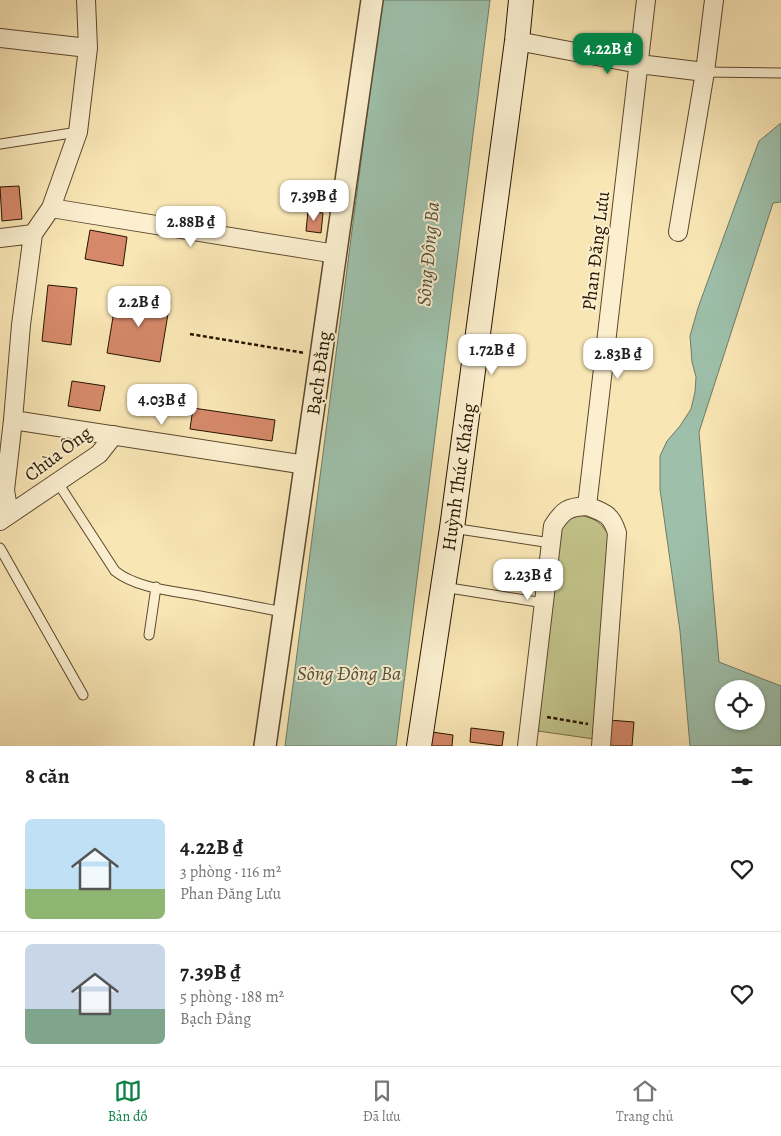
<!DOCTYPE html>
<html lang="vi">
<meta charset="utf-8">
<style>
:root{--surface:#fff;--page:#f2f2f2;--text:#222;--muted:#767676;--line:#e0e0e0;--accent:#0b8043}
body{margin:0;font-family:Alegreya,serif;background:var(--page);color:var(--text);height:100vh;display:flex;flex-direction:column;font-size:19px;white-space:nowrap}
*{box-sizing:border-box;margin:0}
p{font-size:16px;color:var(--muted)}
.icon{flex:none;width:28px;height:28px;fill:none;stroke:currentColor;stroke-width:2;stroke-linecap:round;stroke-linejoin:round}
.map{position:relative;height:746px;overflow:hidden}
.sheet{display:flex;flex-direction:column;background:var(--surface);flex:1}
.sheet>*{flex:none}
.controls{position:absolute;left:715px;top:680px;display:grid;gap:10px}
.controls a{display:grid;place-items:center;width:50px;height:50px;border-radius:50%;background:var(--surface);box-shadow:0 1px 4px #0004;font-size:25px}
.price{position:absolute;translate:-50% -42px;padding:0 11px;border-radius:10px;background:#fff;color:#222;font-size:16px;line-height:32px;filter:drop-shadow(0 1px 2px #0008)}
.price::after{content:'';position:absolute;left:50%;top:30px;width:15px;height:11px;margin-left:-8px;background:inherit;clip-path:polygon(0 0,100% 0,50% 100%)}
.price.selected{background:var(--accent);color:#fff}
ul{padding:0;list-style:none}
li{display:flex;align-items:center;gap:15px;height:125px;padding:0 25px}
li+li{border-top:1px solid var(--line)}
li span{display:grid;place-items:center;flex:none;width:140px;height:100px;border-radius:8px;color:#555}
li>.icon{margin-inline-start:auto}
span .icon{width:60px;height:60px;fill:#fffc;stroke-width:1}
li b{font-size:21px}
h2{display:flex;justify-content:space-between;align-items:center;height:60px;padding:0 25px;font-size:21px}
.dock{display:flex;justify-content:space-around;align-items:center;height:70px;border-top:1px solid var(--line);background:var(--surface);font-size:14px;color:var(--muted)}
.dock a{display:grid;justify-items:center;gap:2px}
.dock .selected{color:var(--accent)}
.map>svg:first-child{display:block}
</style>
<div class="map">
<svg width="781" height="746" viewBox="0 0 781 746">
<rect width="100%" height="100%" fill="#f9e6b5"/>
<filter id="stains"><feTurbulence type="fractalNoise" baseFrequency=".004" numOctaves="4"/><feColorMatrix values="0 0 0 0 .2 0 0 0 0 .09 0 0 0 0 .02 0 0 0 .5 -.17"/></filter>
<radialGradient id="worn" r=".72"><stop offset=".6" stop-color="#630" stop-opacity="0"/><stop offset="1" stop-color="#630" stop-opacity=".3"/></radialGradient>
<path fill="#c2c48a" stroke="#746c46" d="M580,515C596,519 601,522 609,536L594,739L538,731L560,529L570,519Z"/>
<path fill="#9ec0ab" stroke="#6e7b67" fill-rule="evenodd" d="M382,0H490L396,746H285Z
M781,123V202L773,203L699,432L719,662L781,686V746H690L680,631L660,489V456L667,441L680,426L691,409L695,392L696,377L692,362L690,336L698,308L736,203L759,141ZM724,689H756V721H724Z"/>
<path fill="#d5896a" stroke="#271401" d="M19,186L22,219L2,221L0,187Z
M308,211L323,213L321,233L306,231Z
M90,230L127,237L123,266L85,259Z
M48,285L77,288L71,345L42,341Z
M117,293L170,302L160,362L107,353Z
M72,381L105,386L100,411L68,406Z
M193,408L275,420L272,441L190,429Z
M609,720L634,722L632,746H607Z
M471,728L504,732L502,746L470,742Z
M432,732L453,735L452,746H430Z"/>
<g fill="none" stroke-linecap="round" stroke-linejoin="round">
<g stroke="#5c482e" stroke-width="11">
<path id="service" d="M705,72L781,73
M0,144L78,132
M58,483L115,571C136,588 173,591 200,596C228,601 256,607 284,612
M452,528L551,543
M0,548L83,695
M443,587L544,603
M149,635L156,587"/>
</g>
<g stroke="#5c482e" stroke-width="20">
<path id="minor" d="M0,38L88,48
M517,41L639,64L705,72
M51,208L336,254
M678,232L705,72L714,0
M0,238L33,234
M13,420L306,465
M9,515L5,490L13,420L21,325L33,234L51,208L78,132L88,48L86,0
M0,521L99,454L114,435
M527,746L553,526C563,510 568,507 587,506
M601,746L617,533C611,514 605,513 587,506L646,0"/>
</g>
<g stroke="#5c482e" stroke-width="24">
<path id="tertiary" d="M265,746L372,0"/>
</g>
<g stroke="#271401" stroke-width="26">
<path id="secondary" d="M419,746L452,528L517,41L521,0"/>
</g>
<path stroke="#271401" stroke-width="2.5" stroke-dasharray="4 2.5" stroke-linecap="butt" d="M190,334L305,353
M547,717L588,724"/>
<use href="#service" stroke="#fbefcf" stroke-width="9"/>
<use href="#minor" stroke="#fbefcf" stroke-width="18"/>
<use href="#tertiary" stroke="#fbefcf" stroke-width="21"/>
<use href="#secondary" stroke="#fbefcf" stroke-width="24"/>
</g>
<g text-anchor="middle" dominant-baseline="central" stroke-width="4" stroke-linejoin="round" paint-order="stroke">
<g font-size="19" fill="#271401" stroke="#fbefcf">
<text transform="translate(596 251) rotate(-83)">Phan Đăng Lưu</text>
<text transform="translate(319 373) rotate(-82)">Bạch Đằng</text>
<text transform="translate(58 454) rotate(-37)">Chùa Ông</text>
<text transform="translate(459 477) rotate(-82)">Huỳnh Thúc Kháng</text>
</g>
<g font-size="20" font-style="italic" fill="#51503c" stroke="#fbefcf">
<text transform="translate(428 254) rotate(-85)">Sông Đông Ba</text>
<text x="349" y="673">Sông Đông Ba</text>
</g>
</g>
<rect width="100%" height="100%" filter="url(#stains)"/>
<rect width="100%" height="100%" fill="url(#worn)"/>
</svg>
<div class="controls">
<a><svg class="icon" aria-label="locate" viewBox="0 0 24 24"><circle cx="12" cy="12" r="6"/><path d="M12 2v4M12 18v4M2 12h4M18 12h4"/></svg></a>
</div>
<b class="price selected" style="left:608px;top:75px">4.22B ₫</b>
<b class="price" style="left:314px;top:222px">7.39B ₫</b>
<b class="price" style="left:191px;top:248px">2.88B ₫</b>
<b class="price" style="left:139px;top:328px">2.2B ₫</b>
<b class="price" style="left:492px;top:376px">1.72B ₫</b>
<b class="price" style="left:618px;top:380px">2.83B ₫</b>
<b class="price" style="left:162px;top:426px">4.03B ₫</b>
<b class="price" style="left:528px;top:601px">2.23B ₫</b>
</div>
<section class="sheet">
<h2>8 căn<svg class="icon" aria-label="filters" viewBox="0 0 24 24"><path d="M4 7h16M4 17h16"/><circle cx="9" cy="7" r="2"/><circle cx="15" cy="17" r="2"/></svg></h2>
<ul>
<li><span style="background:linear-gradient(#bfe0f5 70%,#8fb573 0)"><svg class="icon" aria-label="home" viewBox="0 0 24 24"><path d="M3 11l9-7 9 7M6 9v11h12V9"/></svg></span><div><b>4.22B ₫</b><p>3 phòng · 116 m²</p><p>Phan Đăng Lưu</p></div><svg class="icon" aria-label="heart" viewBox="0 0 24 24"><path d="M12 20l-8-8c-3-5 5-10 8-4 3-6 11-1 8 4z"/></svg></li>
<li><span style="background:linear-gradient(#c9d6e8 65%,#7fa58c 0)"><svg class="icon" aria-label="home" viewBox="0 0 24 24"><path d="M3 11l9-7 9 7M6 9v11h12V9"/></svg></span><div><b>7.39B ₫</b><p>5 phòng · 188 m²</p><p>Bạch Đằng</p></div><svg class="icon" aria-label="heart" viewBox="0 0 24 24"><path d="M12 20l-8-8c-3-5 5-10 8-4 3-6 11-1 8 4z"/></svg></li>
</ul>
</section>
<nav class="dock">
<a class="selected"><svg class="icon" aria-label="map" viewBox="0 0 24 24"><path d="M3 6l6-2 6 2 6-2v14l-6 2-6-2-6 2zM9 4v14M15 6v14"/></svg>Bản đồ</a>
<a><svg class="icon" aria-label="saved" viewBox="0 0 24 24"><path d="M7 4h10v16l-5-4-5 4z"/></svg>Đã lưu</a>
<a><svg class="icon" aria-label="home" viewBox="0 0 24 24"><path d="M3 11l9-7 9 7M6 9v11h12V9"/></svg>Trang chủ</a>
</nav>
